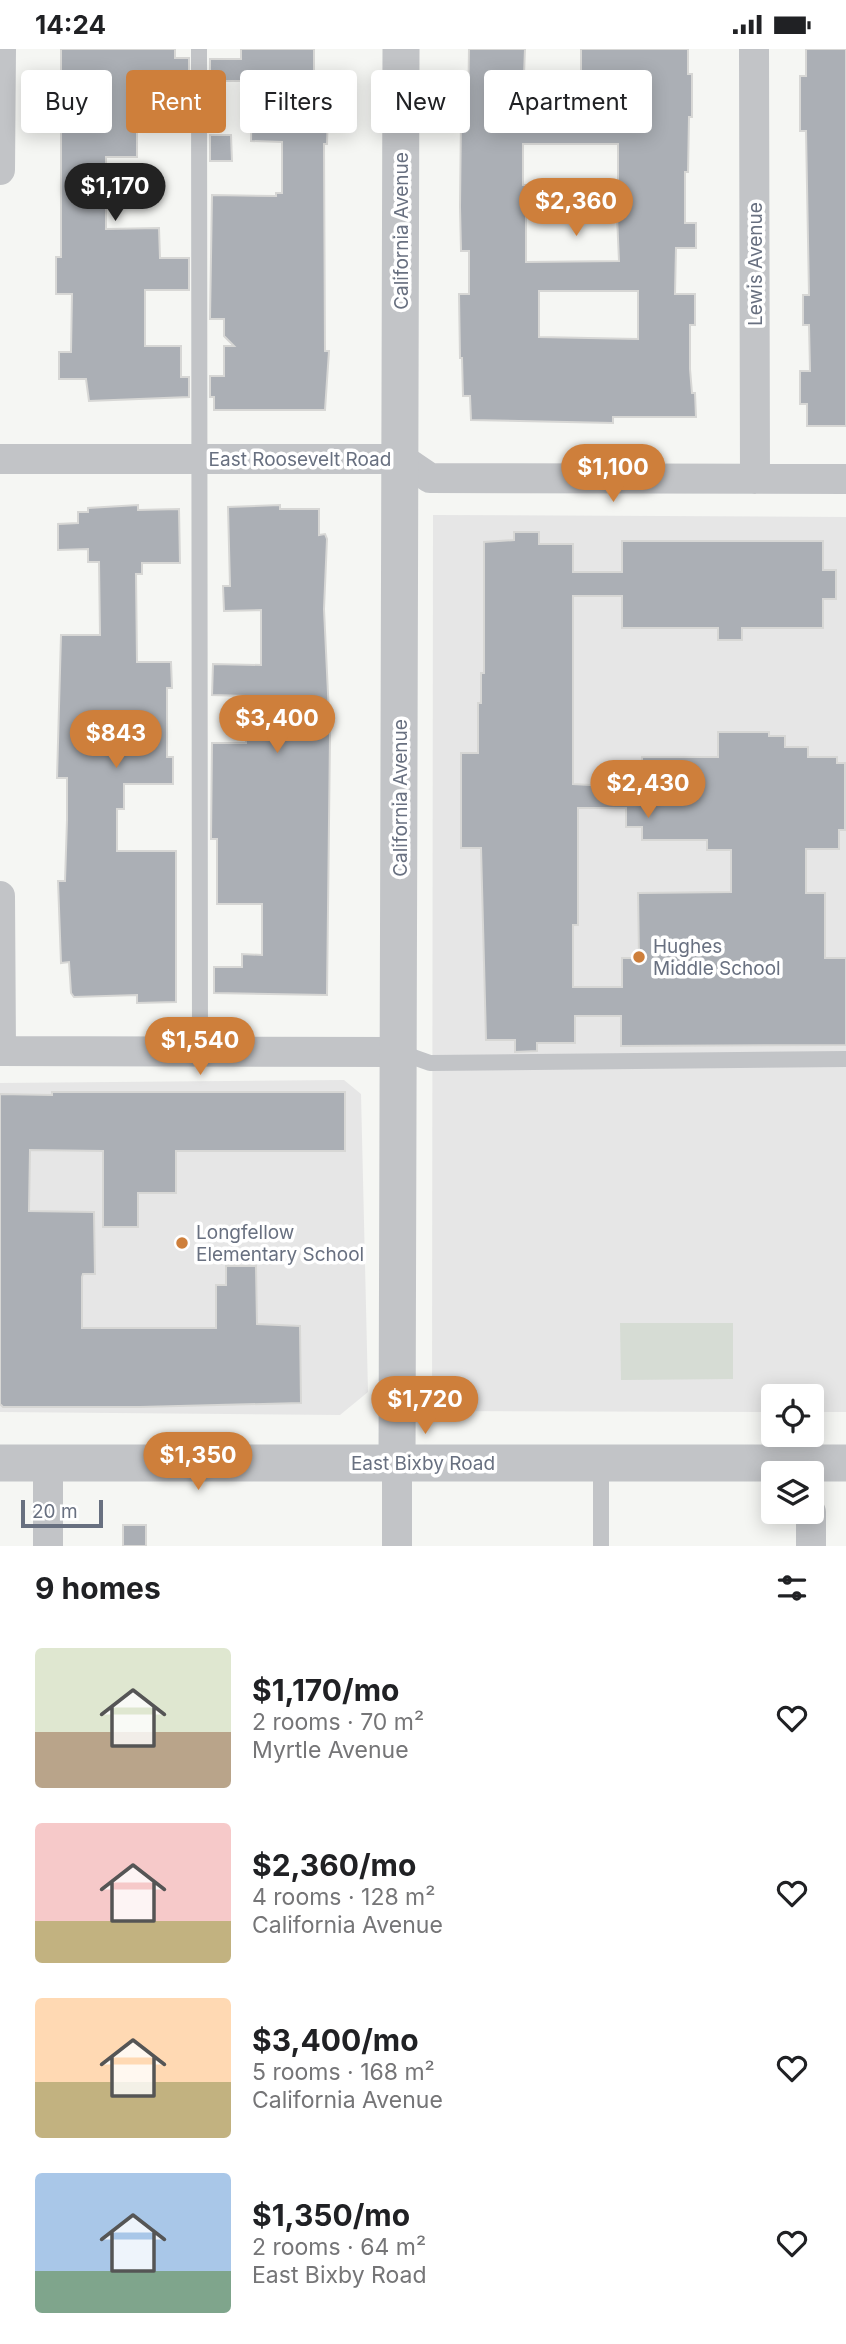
<!DOCTYPE html>
<meta charset="utf-8">
<style>
:root{--surface:#fff;--page:#f2f2f2;--text:#202124;--muted:#757577;--accent:#ce7f3b}
body{margin:0;font-family:Inter,sans-serif;background:var(--page);color:var(--text);height:100vh;display:flex;flex-direction:column;font-size:26px;white-space:nowrap}
*{box-sizing:border-box;margin:0}
p{font-size:23px;color:var(--muted)}
.icon{flex:none;width:38px;height:38px;fill:none;stroke:currentColor;stroke-width:2;stroke-linecap:round;stroke-linejoin:round}
.map{position:relative;height:1497px;overflow:hidden}
.side{display:flex;flex-direction:column;background:var(--surface);flex:1}
.side>*{flex:none}
.guide{position:absolute;left:21px;top:21px;width:805px;height:63px;display:flex;gap:14px}
.tools{position:absolute;left:761px;top:1335px;display:grid;gap:14px}
.tools a{display:grid;place-items:center;width:63px;height:63px;border-radius:7px;background:var(--surface);box-shadow:0 4px 18px #0003;font-size:35px}
.scale{position:absolute;left:21px;bottom:18px;width:82px;box-sizing:border-box;padding-left:7px;border:4px solid #687080;border-top:0;font-size:19px;line-height:24px;white-space:nowrap;color:#687080;-webkit-text-stroke:5px #fff;paint-order:stroke}
.price{position:absolute;translate:-50% -60px;padding:0 16px;border-radius:24px;background:var(--accent);color:#fff;font-size:23px;line-height:46px;filter:drop-shadow(0 2px 4px #0008)}
.price::after{content:'';position:absolute;left:50%;top:42px;width:21px;height:16px;margin-left:-10px;background:inherit;clip-path:polygon(0 0,100% 0,50% 100%)}
.price.on{background:#222;color:#fff}
ul{padding:0;list-style:none}
li{display:flex;align-items:center;gap:21px;height:175px;padding:0 35px}
li span{display:grid;place-items:center;flex:none;width:196px;height:140px;border-radius:7px;color:#555}
li>.icon{margin-inline-start:auto}
span .icon{width:84px;height:84px;fill:#fffc;stroke-width:1}
li b{font-size:30px}
h2{display:flex;justify-content:space-between;align-items:center;height:84px;padding:0 35px;font-size:30px}
.tag{padding:0 24px;border-radius:7px;background:var(--surface);box-shadow:0 4px 18px #0003;font-size:24px;line-height:63px}
.tag.on{background:var(--accent);color:#fff}
.status{display:flex;justify-content:space-between;align-items:center;height:49px;padding:0 35px;background:var(--surface);direction:ltr}
.status svg{height:19px;fill:currentColor}
.map>svg:first-child{display:block}
</style>
<div class="status"><b>14:24</b><svg viewBox="0 0 49 12"><path d="M0 12V9h3v3zM5 12V6h3v6zM10 12V3h3v9zM15 12V0h3v12zM26 1h20v11H26zM47 4h2v5h-2z"/></svg></div>
<div class="map">
<svg width="846" height="1497" viewBox="0 0 846 1497">
<rect width="100%" height="100%" fill="#f5f6f3"/>
<path fill="#e6e6e6" d="M433,466L846,468V1363H812V1348H774L773,1363L432,1362Z
M344,1031L361,1045L368,1343L340,1366L0,1363V1034Z"/>
<path fill="#d6dcd4" d="M733,1274V1330L621,1331L620,1274Z"/>
<path fill="#abafb5" stroke="#d7d7d5" stroke-width="2" fill-rule="evenodd" d="M61,0H175V9H189V32H179V82H137V108H106V180L159,179L160,209H189V241H145V297H181V328H189V348L89,352L86,330H59V303H71L72,245H56V208H61Z
M241,0H314V39H324L323,66H328L327,95H324L325,302H329L325,361H214V348H210V327H224V297H234L224,287V270H210L212,146L276,147V144H282V93L251,92L252,32H210V10H241Z
M469,0H525L524,26L581,27V0H688V25H692V68H689L688,123H685V174H696V199H676L675,245H695V276H690V320L692,344H695L696,368H613V374L471,371L470,347H463L462,309H460L459,245H469V202H461L460,158L461,67L463,60H468ZM523,95H618V141H575V136H523ZM526,167H617L619,212L526,213ZM539,242H638V290L539,288Z
M806,0H846V377H807V355H800V322H810L809,276H803V246H809L806,82H800V27H806Z
M210,86H231L232,112H210Z
M138,456V461L179,460L180,514H142V525H136L137,613H171L172,639H167V708H173V735H124V760H117V802H176V953L137,954V946L74,948L71,944L69,913L61,914L58,832H65L67,771V729H57L61,586H100L99,513H88V500L58,501V475L78,474V463H88V459Z
M280,456V460H319V486L325,485L327,490L324,560L330,687L327,946L214,944V918H242V905L262,906V855H217V790H211L212,694H246L245,647L212,646L213,615L261,616V561L224,562L223,537H230L228,458Z
M514,483H539V495H573V523H622V492H823V521H836V550H823V579H742V591H718V579H622V547H573V735L626,738V720H642V708H718V683H769V687H785V698H808V708H837V714H845V781H839V800H806V844H825V909H846V996L621,997V967H575V994H537V1002L515,1003V991H486L481,799H461V704H478V654H481V624H484V493L514,491ZM578,759H626V778H642V791H707V801H731V843L638,844L639,909H622V938H573V876H578Z
M52,1043H345V1102H176V1144H138V1178H103V1102L30,1101L29,1162L94,1163L95,1225H83L82,1228V1279H216V1236H226V1217H256L257,1275L300,1277L301,1354L140,1358H3L0,1355V1045L52,1046Z
M123,1476H146V1497H123Z"/>
<g fill="none" stroke-linecap="round" stroke-linejoin="round">
<path stroke="#c2c4c7" stroke-width="16" d="M199,0L200,1003
M399,1003L430,1014L846,1010
M601,1497V1414"/>
<path stroke="#c2c4c7" stroke-width="30" d="M754,0L755,430
M0,121L1,0
M0,410H402L430,429L846,430
M0,847L1,1002
M0,1002L399,1003
M48,1414V1497
M397,1414V1497
M811,1463V1497"/>
<path stroke="#c2c4c7" stroke-width="37" d="M0,1414H846
M397,1414L401,0"/>
</g>
<g fill="#ce7f3b" stroke="#fff" stroke-width="2.5">
<circle cx="639" cy="908" r="7"/>
<circle cx="182" cy="1194" r="7"/>
</g>
<g text-anchor="middle" dominant-baseline="central" stroke-width="7" stroke-linejoin="round" paint-order="stroke">
<g font-size="19" fill="#687080" stroke="#fff">
<text transform="translate(401 182) rotate(-90)">California Avenue</text>
<text transform="translate(755 215) rotate(-90)">Lewis Avenue</text>
<text x="300" y="410">East Roosevelt Road</text>
<text transform="translate(400 749) rotate(-90)">California Avenue</text>
<text x="423" y="1414">East Bixby Road</text>
</g>
<g font-size="19" fill="#687080" stroke="#fff" text-anchor="start">
<text x="653" y="897">Hughes<tspan x="653" dy="22">Middle School</tspan></text>
<text x="196" y="1183">Longfellow<tspan x="196" dy="22">Elementary School</tspan></text>
</g>
</g>
</svg>
<div class="tools">
<a><svg class="icon" aria-label="locate" viewBox="0 0 24 24"><circle cx="12" cy="12" r="6"/><path d="M12 2v4M12 18v4M2 12h4M18 12h4"/></svg></a>
<a><svg class="icon" aria-label="layers" viewBox="0 0 24 24"><path d="M12 4l9 5-9 5-9-5zM3 14l9 5 9-5"/></svg></a>
</div>
<div class="scale">20 m</div>
<b class="price on" style="left:115px;top:174px">$1,170</b>
<b class="price" style="left:576px;top:189px">$2,360</b>
<b class="price" style="left:613px;top:455px">$1,100</b>
<b class="price" style="left:277px;top:706px">$3,400</b>
<b class="price" style="left:116px;top:721px">$843</b>
<b class="price" style="left:648px;top:771px">$2,430</b>
<b class="price" style="left:200px;top:1028px">$1,540</b>
<b class="price" style="left:425px;top:1387px">$1,720</b>
<b class="price" style="left:198px;top:1443px">$1,350</b>
<div class="guide">
<a class="tag">Buy</a>
<a class="tag on">Rent</a>
<a class="tag">Filters</a>
<a class="tag">New</a>
<a class="tag">Apartment</a>
</div>
</div>
<section class="side">
<h2>9 homes<svg class="icon" aria-label="filters" viewBox="0 0 24 24"><path d="M4 7h16M4 17h16"/><circle cx="9" cy="7" r="2"/><circle cx="15" cy="17" r="2"/></svg></h2>
<ul>
<li><span style="background:linear-gradient(#dfe7d0 60%,#b9a48a 0)"><svg class="icon" aria-label="home" viewBox="0 0 24 24"><path d="M3 11l9-7 9 7M6 9v11h12V9"/></svg></span><div><b>$1,170/mo</b><p>2 rooms · 70 m²</p><p>Myrtle Avenue</p></div><svg class="icon" aria-label="heart" viewBox="0 0 24 24"><path d="M12 20l-8-8c-3-5 5-10 8-4 3-6 11-1 8 4z"/></svg></li>
<li><span style="background:linear-gradient(#f6c9c9 70%,#c2b280 0)"><svg class="icon" aria-label="home" viewBox="0 0 24 24"><path d="M3 11l9-7 9 7M6 9v11h12V9"/></svg></span><div><b>$2,360/mo</b><p>4 rooms · 128 m²</p><p>California Avenue</p></div><svg class="icon" aria-label="heart" viewBox="0 0 24 24"><path d="M12 20l-8-8c-3-5 5-10 8-4 3-6 11-1 8 4z"/></svg></li>
<li><span style="background:linear-gradient(#ffd9b3 60%,#c2b280 0)"><svg class="icon" aria-label="home" viewBox="0 0 24 24"><path d="M3 11l9-7 9 7M6 9v11h12V9"/></svg></span><div><b>$3,400/mo</b><p>5 rooms · 168 m²</p><p>California Avenue</p></div><svg class="icon" aria-label="heart" viewBox="0 0 24 24"><path d="M12 20l-8-8c-3-5 5-10 8-4 3-6 11-1 8 4z"/></svg></li>
<li><span style="background:linear-gradient(#a9c7e8 70%,#7fa58c 0)"><svg class="icon" aria-label="home" viewBox="0 0 24 24"><path d="M3 11l9-7 9 7M6 9v11h12V9"/></svg></span><div><b>$1,350/mo</b><p>2 rooms · 64 m²</p><p>East Bixby Road</p></div><svg class="icon" aria-label="heart" viewBox="0 0 24 24"><path d="M12 20l-8-8c-3-5 5-10 8-4 3-6 11-1 8 4z"/></svg></li>
</ul>
</section>
